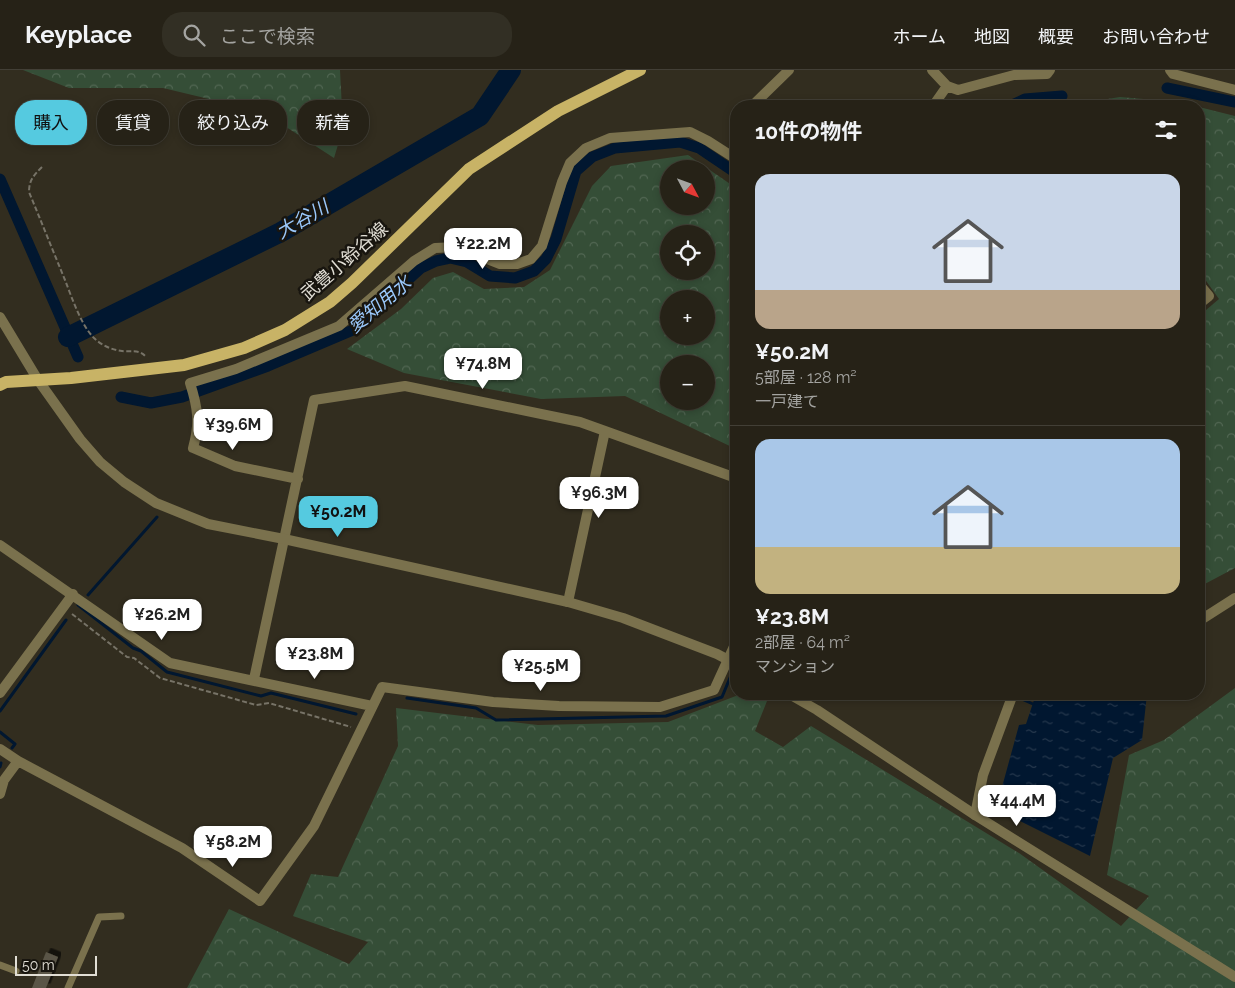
<!DOCTYPE html>
<html lang="ja">
<meta charset="utf-8">
<style>
:root{--surface:#262217;--page:#322f24;--text:#f1f3f6;--muted:#a4a4a1;--line:#423f36;--accent:#55cae0}
body{margin:0;font-family:Raleway,"Noto Sans JP",sans-serif;background:var(--page);color:var(--text);height:100vh;display:flex;flex-direction:column;font-size:19px;white-space:nowrap}
*{box-sizing:border-box;margin:0}
p{font-size:16px;color:var(--muted)}
.icon{flex:none;width:28px;height:28px;fill:none;stroke:currentColor;stroke-width:2;stroke-linecap:round;stroke-linejoin:round}
.map{position:relative;flex:1;overflow:hidden}
.drawer{position:absolute;left:730px;top:30px;width:475px;height:600px;display:flex;flex-direction:column;background:var(--surface);border-radius:20px;box-shadow:0 2px 8px #0003,0 0 0 1px var(--line)}
.drawer>*{flex:none}
.guide{position:absolute;left:15px;top:30px;width:475px;height:45px;display:flex;gap:10px}
.needle{width:32px;rotate:131deg}
.fabs{position:absolute;left:660px;top:90px;display:grid;gap:10px}
.fabs a{display:grid;place-items:center;width:55px;height:55px;border-radius:50%;background:var(--surface);box-shadow:0 2px 8px #0003,0 0 0 1px var(--line);font-size:25px}
.scale{position:absolute;left:15px;bottom:12px;width:82px;box-sizing:border-box;padding-left:5px;border:2px solid #e1ded5;border-top:0;font-size:14px;line-height:18px;white-space:nowrap;color:#e1ded5;-webkit-text-stroke:4px #18150f;paint-order:stroke}
.price{position:absolute;translate:-50% -42px;padding:0 11px;border-radius:10px;background:#fff;color:#222;font-size:16px;line-height:32px;filter:drop-shadow(0 1px 2px #0008)}
.price::after{content:'';position:absolute;left:50%;top:30px;width:15px;height:11px;margin-left:-8px;background:inherit;clip-path:polygon(0 0,100% 0,50% 100%)}
.price.on{background:var(--accent);color:#111}
ul{padding:0;list-style:none}
li{display:grid;align-content:center;gap:10px;height:265px;padding:0 25px}
li+li{border-top:1px solid var(--line)}
li span{display:grid;place-items:center;height:155px;border-radius:15px;color:#555}
li>.icon{margin-inline-start:auto}
span .icon{width:90px;height:90px;fill:#fffc;stroke-width:1}
li b{font-size:21px}
h2{display:flex;justify-content:space-between;align-items:center;height:60px;padding:0 25px;font-size:21px}
.chip{padding:0 18px;border-radius:20px;background:var(--surface);box-shadow:0 2px 8px #0003,0 0 0 1px var(--line);font-size:18px;line-height:45px}
.chip.on{background:var(--accent);color:#111}
header{display:flex;align-items:center;gap:30px;box-sizing:border-box;height:70px;padding:0 25px;background:var(--surface);border-bottom:1px solid var(--line)}
header strong{font-size:24px}
nav{display:flex;gap:28px;margin-inline-start:auto;font-size:18px}
.search{width:350px;height:45px;background:var(--page);display:flex;align-items:center;gap:12px;box-sizing:border-box;padding:0 18px;border-radius:20px;color:var(--muted);font-size:19px}
.map>svg:first-child{display:block}
</style>
<header>
<strong>Keyplace</strong>
<div class="search"><svg class="icon" aria-label="search" viewBox="0 0 24 24"><circle cx="10" cy="10" r="6"/><path d="M15 15l6 6"/></svg>ここで検索</div>
<nav><a>ホーム</a><a>地図</a><a>概要</a><a>お問い合わせ</a></nav>
</header>
<div class="map">
<svg width="1235" height="918" viewBox="0 0 1235 918">
<defs>
<pattern id="forest-crowns" width="20" height="18" patternUnits="userSpaceOnUse" patternTransform="scale(1.25)"><rect width="20" height="18" fill="#354e37"/><path d="M2 6a3 3 0 1 1 6 0M12 15a3 3 0 1 1 6 0" fill="none" stroke="#526753"/></pattern>
<pattern id="water-ripples" width="26" height="14" patternUnits="userSpaceOnUse" patternTransform="scale(1.25)"><rect width="26" height="14" fill="#011730"/><path d="M2 4q2-2 4 0t4 0M15 11q2-2 4 0t4 0" fill="none" stroke="#26384d"/></pattern>
<filter id="shadow"><feDropShadow dx="4.5" dy="-4.5" stdDeviation="0" flood-color="#0009"/></filter>
</defs>
<rect width="100%" height="100%" fill="#322d1f"/>
<path fill="url(#forest-crowns)" fill-rule="evenodd" d="M23,0H340L343,58L334,88L263,42L163,18H69Z
M1120,27L1179,32L1196,36H1064Z
M1199,37L1235,46V498L1199,517V246L1219,229L1199,201Z
M688,85L736,118V379L625,326L541,329L404,303L347,279L401,239L433,208L453,202L484,219L524,217L550,200L592,116L611,96ZM669,99H706V136H669ZM669,164H706V201H669ZM669,229H706V266H669ZM669,294H706V331H669Z
M1235,618V918H187L229,839L349,894L368,872L293,846L311,804L338,807L398,676L396,638L538,655L668,652L741,624H757L767,631L755,661L783,677L811,656L1019,783L1121,856L1149,826L1107,805L1129,685L1164,670Z"/>
<path fill="url(#water-ripples)" d="M1036,624H1147L1142,670L1113,688L1090,786L996,739L1019,655L1026,654Z"/>
<g fill="none" stroke-linecap="round" stroke-linejoin="round">
<path stroke="#011730" stroke-width="3" d="M88,525L157,447
M78,535L133,578L141,581L167,602L261,626L271,623L356,644
M1017,627L1033,634
M407,628L476,638L496,650L666,646L722,627L732,603
M0,641L66,550
M0,662L15,674L12,678
M0,697L1,693"/>
<path stroke="#011730" stroke-width="11" d="M1167,18L1235,32
M1010,36L1025,29L1062,26
M0,109L78,287
M121,327L151,333L182,327L268,296L353,260L421,198L436,191L450,188L467,192L490,206L515,208L534,201L546,189L556,169L576,101L592,87L615,78L680,72L699,78L736,103"/>
<path stroke="#011730" stroke-width="20" d="M68,267L281,162L480,46L511,0"/>
</g>
<path fill="#5a5546" filter="url(#shadow)" d="M46,882L58,887L46,918H32Z"/>
<g fill="none" stroke-linecap="round" stroke-linejoin="round">
<path stroke="#777367" stroke-width="2" stroke-dasharray="5 2.5" stroke-linecap="butt" d="M42,97C34,105 29,110 29,122C41,151 53,181 65,210C72,228 81,255 94,268C101,275 112,280 122,281C131,282 140,279 146,287
M72,544L127,587L134,588L160,608L256,635L269,633L351,657
M991,624L1000,628"/>
<path stroke="#7a714d" stroke-width="7" d="M0,895L16,901
M68,918L99,847L121,846"/>
<path stroke="#7a714d" stroke-width="10" d="M932,0L947,16L958,20L1014,5L1047,4L1050,0
M1170,0L1173,4L1235,20
M753,35L789,0
M933,36L947,16
M1199,214L1209,226L1199,234
M298,409L235,396L193,378C200,353 198,338 190,313L236,299L339,256L414,191L435,178L457,177L500,194H517L531,189L542,176L562,112L570,93L586,78L610,68L690,62L708,71L736,89
M0,475L170,593L372,636
M568,532L605,361
M1199,551L1235,528
M254,609L314,330L405,316L580,352L736,408
M0,623L73,524
M0,679L18,691L182,778L260,831L314,756L382,617L493,632L559,636L660,637L714,620L736,572
M0,724L4,710L18,691
M975,745L983,705L1013,624"/>
<path stroke="#7a714d" stroke-width="10" d="M0,247L38,310L80,369L100,392L124,412L156,433L208,454L284,469L568,532L623,548L717,584L736,594
M789,624L817,640L975,745L1235,907"/>
<path stroke="#c8b366" stroke-width="12" d="M0,315L6,312L71,308L184,295L244,278L285,260L330,232L352,213L469,99L558,41L640,0"/>
</g>
<g text-anchor="middle" dominant-baseline="central" stroke-width="5" stroke-linejoin="round" paint-order="stroke">
<g font-size="18" fill="#e1ded5" stroke="#18150f">
<text transform="translate(344 191) rotate(-41)">武豊小鈴谷線</text>
</g>
<g font-size="19" font-style="italic" fill="#9ac8fb" stroke="#18150f">
<text transform="translate(302 149) rotate(-30)">大谷川</text>
<text transform="translate(379 234) rotate(-40)">愛知用水</text>
</g>
</g>
</svg>
<div class="fabs">
<a><svg class="needle" viewBox="-14 -14 28 28"><path d="M0-13l5 13h-10z" fill="#e53935"/><path d="M0 13l5-13h-10z" fill="#a4a4a1"/></svg></a>
<a><svg class="icon" aria-label="locate" viewBox="0 0 24 24"><circle cx="12" cy="12" r="6"/><path d="M12 2v4M12 18v4M2 12h4M18 12h4"/></svg></a>
<a>+</a>
<a>−</a>
</div>
<div class="scale">50 m</div>
<b class="price" style="left:483px;top:200px">¥22.2M</b>
<b class="price" style="left:483px;top:320px">¥74.8M</b>
<b class="price" style="left:233px;top:381px">¥39.6M</b>
<b class="price" style="left:599px;top:449px">¥96.3M</b>
<b class="price on" style="left:338px;top:468px">¥50.2M</b>
<b class="price" style="left:162px;top:571px">¥26.2M</b>
<b class="price" style="left:315px;top:610px">¥23.8M</b>
<b class="price" style="left:541px;top:622px">¥25.5M</b>
<b class="price" style="left:1017px;top:757px">¥44.4M</b>
<b class="price" style="left:233px;top:798px">¥58.2M</b>
<div class="guide">
<a class="chip on">購入</a>
<a class="chip">賃貸</a>
<a class="chip">絞り込み</a>
<a class="chip">新着</a>
</div>
<section class="drawer">
<h2>10件の物件<svg class="icon" aria-label="filters" viewBox="0 0 24 24"><path d="M4 7h16M4 17h16"/><circle cx="9" cy="7" r="2"/><circle cx="15" cy="17" r="2"/></svg></h2>
<ul>
<li><span style="background:linear-gradient(#c9d6e8 75%,#b9a48a 0)"><svg class="icon" aria-label="home" viewBox="0 0 24 24"><path d="M3 11l9-7 9 7M6 9v11h12V9"/></svg></span><div><b>¥50.2M</b><p>5部屋 · 128 m²</p><p>一戸建て</p></div></li>
<li><span style="background:linear-gradient(#a9c7e8 70%,#c2b280 0)"><svg class="icon" aria-label="home" viewBox="0 0 24 24"><path d="M3 11l9-7 9 7M6 9v11h12V9"/></svg></span><div><b>¥23.8M</b><p>2部屋 · 64 m²</p><p>マンション</p></div></li>
</ul>
</section>
</div>
